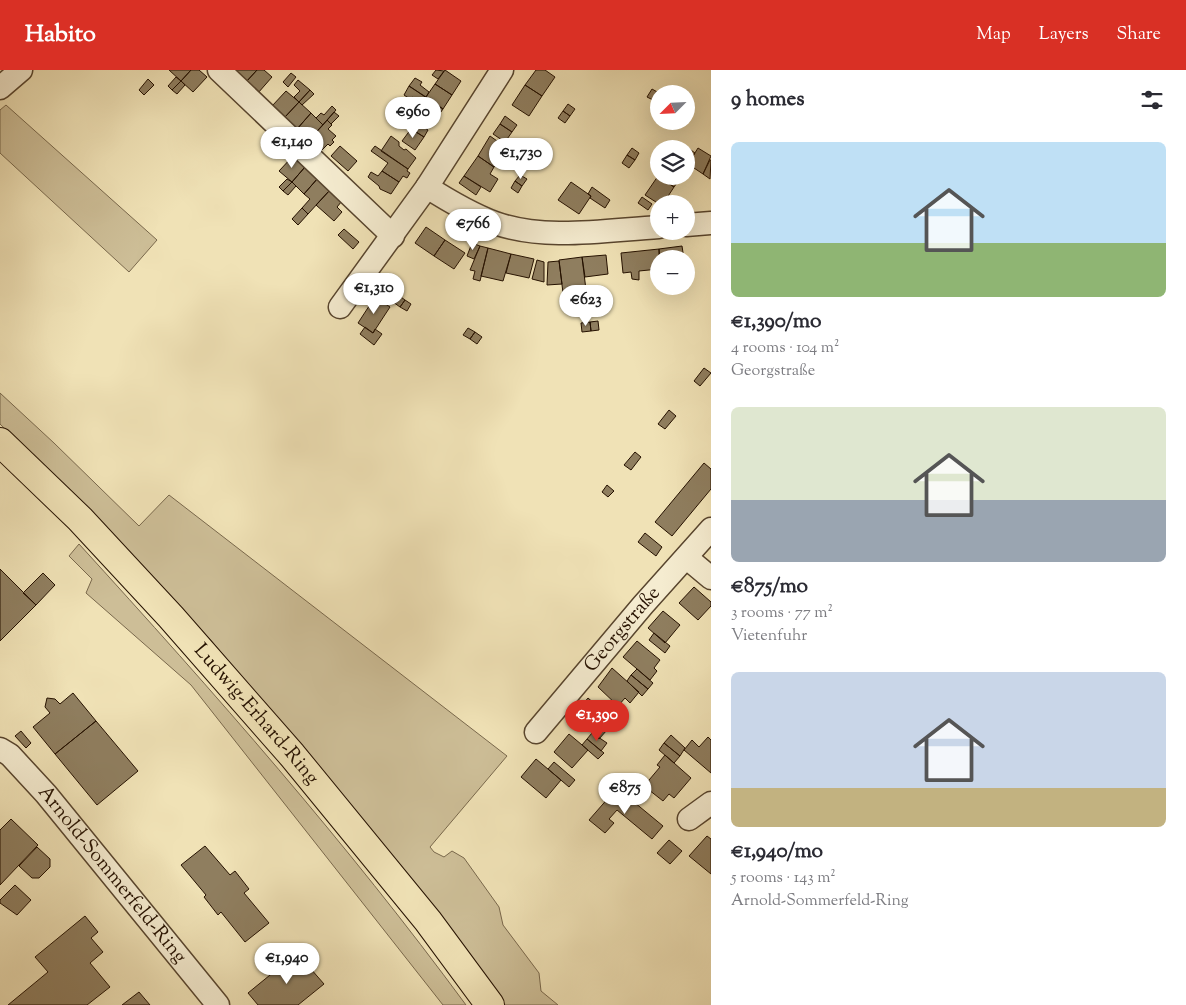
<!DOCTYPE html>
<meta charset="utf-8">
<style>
:root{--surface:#fff;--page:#f2f2f3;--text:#2b2b33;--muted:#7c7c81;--accent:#d93025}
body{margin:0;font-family:"Sorts Mill Goudy",serif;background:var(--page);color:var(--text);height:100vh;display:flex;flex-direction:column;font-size:19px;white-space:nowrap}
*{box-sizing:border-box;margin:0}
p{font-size:16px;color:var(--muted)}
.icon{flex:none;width:28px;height:28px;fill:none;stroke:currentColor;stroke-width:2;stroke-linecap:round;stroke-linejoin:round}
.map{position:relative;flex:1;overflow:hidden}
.details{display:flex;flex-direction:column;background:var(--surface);width:475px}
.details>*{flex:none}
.needle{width:32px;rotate:246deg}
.buttons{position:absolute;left:650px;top:15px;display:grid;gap:10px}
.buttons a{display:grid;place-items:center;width:45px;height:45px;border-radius:50%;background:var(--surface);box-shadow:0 5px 20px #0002;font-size:25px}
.price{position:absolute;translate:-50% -42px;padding:0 11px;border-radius:18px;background:#fff;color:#222;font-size:16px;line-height:32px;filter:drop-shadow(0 1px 2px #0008)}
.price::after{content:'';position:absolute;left:50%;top:30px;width:15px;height:11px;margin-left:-8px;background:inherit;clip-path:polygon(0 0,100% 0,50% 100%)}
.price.on{background:var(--accent);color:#fff}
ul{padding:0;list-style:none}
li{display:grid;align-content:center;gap:10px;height:265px;padding:0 20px}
li span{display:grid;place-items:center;height:155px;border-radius:8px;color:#555}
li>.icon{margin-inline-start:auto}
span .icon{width:90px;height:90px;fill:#fffc;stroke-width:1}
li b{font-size:21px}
h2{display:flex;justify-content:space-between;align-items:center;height:60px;padding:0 20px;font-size:21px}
header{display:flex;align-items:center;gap:30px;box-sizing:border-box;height:70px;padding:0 25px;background:var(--accent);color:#fff}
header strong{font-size:24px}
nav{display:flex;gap:28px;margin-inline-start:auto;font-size:18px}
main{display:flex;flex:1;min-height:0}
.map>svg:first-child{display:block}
</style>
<header>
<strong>Habito</strong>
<nav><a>Map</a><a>Layers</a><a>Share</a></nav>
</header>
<main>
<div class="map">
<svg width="711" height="935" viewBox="0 0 711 935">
<rect width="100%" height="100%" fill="#f0e2b6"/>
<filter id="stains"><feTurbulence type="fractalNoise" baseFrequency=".004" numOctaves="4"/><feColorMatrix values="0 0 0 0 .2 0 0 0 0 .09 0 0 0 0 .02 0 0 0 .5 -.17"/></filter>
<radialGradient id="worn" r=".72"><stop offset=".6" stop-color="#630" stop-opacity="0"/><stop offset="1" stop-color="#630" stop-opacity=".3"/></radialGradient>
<path fill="#cdbe97" stroke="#79684c" d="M6,35L157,170L129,202L0,83V40Z
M0,323L54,373L139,456L169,425L507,686L430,777L434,782L444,787L452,781L464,788L499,837L503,855L539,903L541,921L558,935H505L358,745L209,568L51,404L0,354Z
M79,474C214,622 347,773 466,935H443L191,615L86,523L92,509L69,486Z"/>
<path fill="#8f7e5f" stroke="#251100" d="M169,0H191L181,11Z
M191,0H199L207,7L193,22L181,11Z
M234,0H257L246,12Z
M257,0H264L272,7L258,23L246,12Z
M436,0L444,1L438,9L432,5Z
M445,0L461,11L452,25L435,14Z
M536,0H545L555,7L542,26L525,15Z
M291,3L296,7L288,17L283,12Z
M176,7L181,11L172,20L168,16Z
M415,8L422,12L420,15L429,22L426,27L409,16Z
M148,9L154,15L144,25L139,20Z
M298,10L310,20L299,32L294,27L300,21L294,15Z
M181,11L185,15L177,24L172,20Z
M435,14L452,25L443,39L426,27Z
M525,15L542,26L529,46L512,35Z
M409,16L443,39L433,53L416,41L421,33L412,27L410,29L404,25Z
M652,19L659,23L655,31L647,27Z
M310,20L314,24L302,35L299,32Z
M286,21L299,32L285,47L272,36Z
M299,32L311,43L297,59L285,47Z
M568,34L575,39L570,46L563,41Z
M332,36L336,40L323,55L316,48L321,43L324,45Z
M563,41L570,46L565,53L558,48Z
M334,42L339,46L331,54L327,50Z
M311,43L323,55L310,69L297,59Z
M505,46L517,55L512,62L500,54Z
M412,49L428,60L424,67L407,56Z
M327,50L332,55L328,59L336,66L332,70L334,72L330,76L328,74L322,80L310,69Z
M500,54L512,62L505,72L493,64Z
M411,59L424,67L415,80L402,71Z
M391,66L399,72V76L404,80L406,79L416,88L408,99L381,81Z
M490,66L507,78L494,97L478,86Z
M680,72L695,83L688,94L686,92V79H675Z
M340,76L357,91L348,101L331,86Z
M375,76L408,99L407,101L410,103L407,108L403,106L399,112L382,101L388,93L371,81Z
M632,78L639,83L635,90L627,85Z
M698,78L711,86L703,104L688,94Z
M627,85L635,90L629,98L622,93Z
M293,86L305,97L292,112L279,101Z
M478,86L494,97L490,104L498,109L490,122L464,106Z
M710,90H711L710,109L703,104Z
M305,97L318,108L304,124L292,112Z
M382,101L399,112L391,124L380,119L379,116L368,107L371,102L378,106Z
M520,105L527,109L522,116L515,111Z
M464,106L481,117L476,125L459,113Z
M658,106H682L674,117Z
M658,106L674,117L663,134H659L645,125Z
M318,108L330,120L308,144L302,138L310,129L304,124Z
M287,109L292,112L283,121L279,117Z
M515,111L522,116L518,123L511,118Z
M292,112L296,116L288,125L283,121Z
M571,112L591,126L579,144L558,130Z
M592,117L610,130L605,138L590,128L591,126L588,124Z
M330,120L342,131L337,137L342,142L334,151L316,135Z
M642,127L652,134L648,140L638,133Z
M302,138L308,144L298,155L292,149Z
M426,157L445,170L434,186L415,173Z
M344,159L359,172L353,179L338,165Z
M445,170L465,183L454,199L434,186Z
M472,173L480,176L474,189L467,186Z
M480,176L488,178L480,211L473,209L475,201L470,200Z
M682,176L684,189H660L659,179Z
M488,178L511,184L503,211L481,206Z
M659,179V199L639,201V210L632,209L631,202L623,203L621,183Z
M511,184L534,189L529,208L506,203Z
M606,185L608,204L585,207L582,187Z
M582,187L586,220L563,223L559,190Z
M537,190L544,192V212L532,209Z
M559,191L562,214L547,215L548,192Z
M398,225L405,230L400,237L393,232Z
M375,227L390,237L373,263L358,253Z
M405,230L411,234L407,241L400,237Z
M598,251L599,260L591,261L590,252Z
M590,252L591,261L582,262L581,253Z
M365,257L373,263L375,259L382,264L374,275L360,264Z
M468,258L475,262L470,269L463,265Z
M475,262L482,267L477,274L470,269Z
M704,298L711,303L700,316L694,311Z
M669,340L676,346L665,359L658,354Z
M635,382L641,387L631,400L624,395Z
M704,393L711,399V419L672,466L655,452Z
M607,415L614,421L608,427L602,422Z
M645,463L662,477L656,486L638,472Z
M0,499L36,535L0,571Z
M43,503L55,515L36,535L23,523Z
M694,517L711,532V536L698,550L679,533Z
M663,541L680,555L665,573L648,558Z
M654,563L670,576L665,583L649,570Z
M637,571L660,590L654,598L657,601L650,610L623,587Z
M612,598L639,622L630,633L625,628L618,636L598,617Z
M637,599L653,613L648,619L631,605Z
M631,605L648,619L642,626L627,611Z
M73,623L96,651L55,684L33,657L50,643L45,637L47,628L55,629L60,634Z
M588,628L613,650L605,658L607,660L599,669L573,646Z
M96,651L138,701L97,735L55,684Z
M21,661L31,673L26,678L15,666Z
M592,663L607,673L601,681L587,669Z
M569,664L588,680L572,698L554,682Z
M671,665L685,678L680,686L664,673Z
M708,667L711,670V703L684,680L692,670L699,677Z
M587,669L604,683L598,689L582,675Z
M664,673L680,686L674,693L659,680Z
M665,685L691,708L674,728L669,724L663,731L644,716L660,697L657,695Z
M536,689L561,710L546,728L521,707Z
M554,692L575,710L569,717L548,699Z
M617,718L663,756L652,769L617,740L609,749L614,753L605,763L589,750Z
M11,749L38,775L0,815V760Z
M707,766L711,769V804L689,786Z
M669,770L682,781L670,794L657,783Z
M205,776L230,805L235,801L249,819L244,823L269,853L245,872L221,842L218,845L204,827L206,825L181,795Z
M37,777L50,789V797L39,808H32L19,796Z
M15,815L31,830L17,845L0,833V830Z
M85,846L98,862L91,868L103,882L90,893L110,917L87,935H8L48,902L35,887Z
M297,883L324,914L298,935H258L248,923Z
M139,922L150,935H122Z"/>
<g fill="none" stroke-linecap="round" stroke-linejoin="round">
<g stroke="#58452e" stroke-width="25">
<g id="minor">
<path d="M219,0L393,166"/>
<path d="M0,18L21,0"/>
<path d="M427,117C449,131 471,144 495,153C545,171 607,160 659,157"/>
<path d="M686,155L711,153"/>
<path d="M340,237L427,117L502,0"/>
<path d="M687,488L711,508"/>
<path id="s1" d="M536,662L643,535L711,459"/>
<path id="s2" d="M0,679L10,685L46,724L218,935"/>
<path d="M689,749L711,733"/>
</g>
</g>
<g stroke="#251100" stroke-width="30">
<g id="major">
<path id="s3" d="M0,372L80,449L171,547L292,685L428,851L490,935"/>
</g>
</g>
<use href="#minor" stroke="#f5ecd0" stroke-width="22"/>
<use href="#major" stroke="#f0e2b6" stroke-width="28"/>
</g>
<g text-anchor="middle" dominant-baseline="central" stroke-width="4" stroke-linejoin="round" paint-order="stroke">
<g font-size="20" fill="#251100" stroke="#f5ecd0">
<text stroke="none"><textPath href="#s1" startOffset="134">Georgstraße</textPath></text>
<text stroke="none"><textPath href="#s3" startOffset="374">Ludwig-Erhard-Ring</textPath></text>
<text stroke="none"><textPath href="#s2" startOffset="169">Arnold-Sommerfeld-Ring</textPath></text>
</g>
</g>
<rect width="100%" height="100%" filter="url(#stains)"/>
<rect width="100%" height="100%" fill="url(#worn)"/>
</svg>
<div class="buttons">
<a><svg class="needle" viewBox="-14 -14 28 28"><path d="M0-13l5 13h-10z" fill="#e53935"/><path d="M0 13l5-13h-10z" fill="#7c7c81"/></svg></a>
<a><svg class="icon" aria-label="layers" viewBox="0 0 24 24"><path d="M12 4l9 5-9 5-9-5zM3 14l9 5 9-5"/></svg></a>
<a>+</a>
<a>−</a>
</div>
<b class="price" style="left:413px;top:69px">€960</b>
<b class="price" style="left:292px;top:99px">€1,140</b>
<b class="price" style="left:521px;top:110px">€1,730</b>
<b class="price" style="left:473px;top:181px">€766</b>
<b class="price" style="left:374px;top:245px">€1,310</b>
<b class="price" style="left:586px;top:257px">€623</b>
<b class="price on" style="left:597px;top:672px">€1,390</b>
<b class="price" style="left:625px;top:745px">€875</b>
<b class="price" style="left:287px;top:915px">€1,940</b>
</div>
<section class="details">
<h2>9 homes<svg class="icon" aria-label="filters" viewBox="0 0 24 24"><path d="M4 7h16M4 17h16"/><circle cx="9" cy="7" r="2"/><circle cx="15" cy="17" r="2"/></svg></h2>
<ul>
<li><span style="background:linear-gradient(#bfe0f5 65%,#8fb573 0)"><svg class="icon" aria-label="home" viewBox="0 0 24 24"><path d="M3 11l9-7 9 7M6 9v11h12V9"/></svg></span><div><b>€1,390/mo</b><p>4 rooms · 104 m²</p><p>Georgstraße</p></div></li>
<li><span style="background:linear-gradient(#dfe7d0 60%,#9aa5b1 0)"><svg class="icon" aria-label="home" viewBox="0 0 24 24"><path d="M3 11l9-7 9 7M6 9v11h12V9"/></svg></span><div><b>€875/mo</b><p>3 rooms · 77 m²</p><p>Vietenfuhr</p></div></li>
<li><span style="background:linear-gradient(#c9d6e8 75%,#c2b280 0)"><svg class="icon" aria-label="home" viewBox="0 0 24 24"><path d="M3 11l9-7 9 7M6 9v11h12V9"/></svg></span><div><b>€1,940/mo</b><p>5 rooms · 143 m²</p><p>Arnold-Sommerfeld-Ring</p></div></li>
</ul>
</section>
</main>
